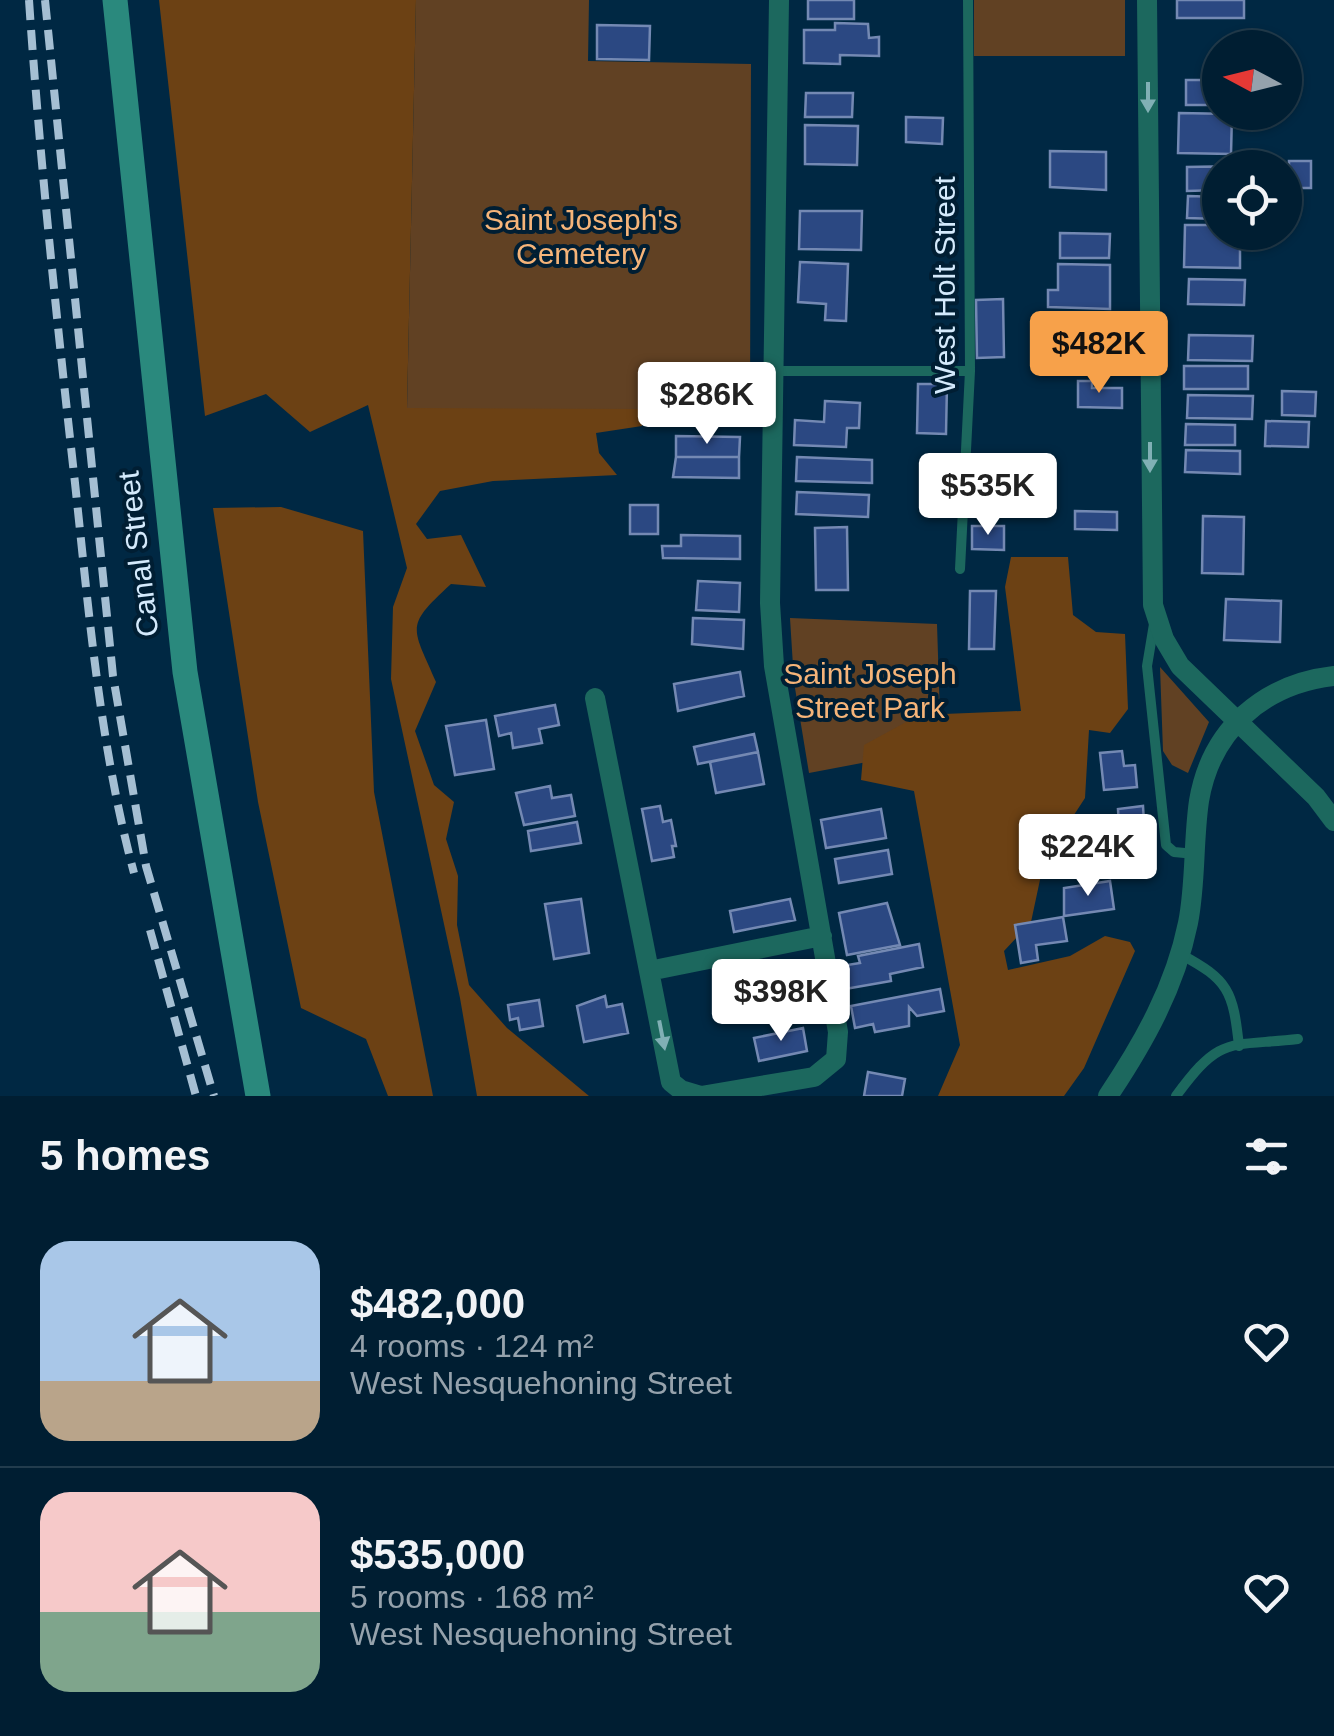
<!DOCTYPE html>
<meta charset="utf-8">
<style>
:root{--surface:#001e32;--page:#0e2b3e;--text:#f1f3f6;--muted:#95a2ac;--line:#223c4d;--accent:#f7a14a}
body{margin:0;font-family:Arial,sans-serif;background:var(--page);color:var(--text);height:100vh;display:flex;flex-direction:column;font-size:38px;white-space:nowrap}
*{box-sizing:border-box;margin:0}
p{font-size:32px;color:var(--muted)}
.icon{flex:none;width:55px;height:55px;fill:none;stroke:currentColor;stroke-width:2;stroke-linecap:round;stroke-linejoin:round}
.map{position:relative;height:1096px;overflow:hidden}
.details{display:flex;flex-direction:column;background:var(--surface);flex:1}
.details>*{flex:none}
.needle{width:65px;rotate:277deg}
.fabs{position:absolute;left:1202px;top:30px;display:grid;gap:20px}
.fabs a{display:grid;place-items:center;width:100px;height:100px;border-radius:50%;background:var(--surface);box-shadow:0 2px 8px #0004,0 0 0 2px var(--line);font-size:50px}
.price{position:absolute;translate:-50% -85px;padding:0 22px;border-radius:10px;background:#fff;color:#222;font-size:32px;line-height:65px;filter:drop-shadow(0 2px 5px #0008)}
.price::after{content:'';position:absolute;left:50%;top:60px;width:30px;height:22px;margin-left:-15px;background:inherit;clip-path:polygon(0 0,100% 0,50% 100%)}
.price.selected{background:var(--accent);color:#111}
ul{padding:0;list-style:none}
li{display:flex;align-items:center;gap:30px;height:250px;padding:0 40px}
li+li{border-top:2px solid var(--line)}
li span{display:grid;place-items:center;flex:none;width:280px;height:200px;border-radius:30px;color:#555}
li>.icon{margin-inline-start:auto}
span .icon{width:120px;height:120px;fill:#fffc;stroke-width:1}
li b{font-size:42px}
h2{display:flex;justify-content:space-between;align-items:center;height:120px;padding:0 40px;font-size:42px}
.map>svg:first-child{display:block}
</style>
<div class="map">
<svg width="1334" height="1096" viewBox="0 0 1334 1096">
<rect width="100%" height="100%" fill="#002843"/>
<path fill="#614123" d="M416,0H589L588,61L751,64L750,410L407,409Z
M974,0H1125V56H974Z
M790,618L937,624L941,748L809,773L794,682Z
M1160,667L1209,722L1188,773L1172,765L1163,751Z"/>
<path fill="#6c4114" d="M159,0H416L407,408L641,409L642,426L596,433L599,453L617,475L493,481L440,491L416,524L427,539L461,535L486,587L451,584C404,627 412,626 436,682L415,731L434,785L454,802L446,839L458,876L457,925L469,985L507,1028L589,1096H477L460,998L391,679L393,607L407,568L368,405L310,432L266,394L205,416Z
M281,507L363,531L374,792L433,1096H388L366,1039L301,1008L258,802L213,508Z
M1011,557H1068L1073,615L1096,632L1125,634L1128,709L1110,733L1089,730L1085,798L1044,861L1031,922L1004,951L1008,970L1070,956L1105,936L1130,942L1135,951L1084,1068L1064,1096H938L960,1045L914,791L861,780L864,745L919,715L1021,711L1005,587Z"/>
<path fill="#2b4882" stroke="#7489b3" stroke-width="2.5" d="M808,0H854V19H808Z
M1177,0H1244V18H1177Z
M835,23L868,24L869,38L879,37V56L840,55V64L804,63V30H835Z
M597,25L650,26L649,60L597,59Z
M1186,80H1220V105H1186Z
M806,93H853L852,117H805Z
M1179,113L1232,114L1231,154L1178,153Z
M906,117L943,118L942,144L906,142Z
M805,125L858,126L857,165L805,164Z
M1050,151L1106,152V190L1050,187Z
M1289,161H1311V188H1289Z
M1241,166L1220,168V190L1187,191V167Z
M1188,196L1220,197V219L1187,218Z
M800,211H862L861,250L799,249Z
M1185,225H1220V232H1240V268L1184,267Z
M1060,233L1110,234L1109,258H1060Z
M800,262L848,264L846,321L825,320L826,304L798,302Z
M1058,264L1110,265V309L1048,307V290H1058Z
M1189,279L1245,280L1244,305L1188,304Z
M1003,299L1004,357L977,358L976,300Z
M1189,335L1253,336L1252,361L1188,360Z
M1184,366H1248V389H1184Z
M1078,381H1092V388H1122V408L1078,407Z
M918,384H947L946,434L917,433Z
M1282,391L1316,392L1315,416L1282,415Z
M1188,395L1253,396L1252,419L1187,418Z
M825,401L860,403L859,428H847L846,447L794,445L795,420L824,422Z
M1266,421L1309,422L1308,447L1265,446Z
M1186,424L1235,425V445H1185Z
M676,436L740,437L739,457H676Z
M1186,450L1240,451V474L1185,472Z
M739,457V478L673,477L676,457Z
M797,457L872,460V483L796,481Z
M797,492L869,495L868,517L796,514Z
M630,505H658V534H630Z
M1075,511L1117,512V530L1075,529Z
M1203,516L1244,517L1243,574L1202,573Z
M972,526H1004V550L972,549Z
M847,527L848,590H816L815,528Z
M681,535L740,536V559L663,558L662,546H681Z
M698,581L740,583L739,612L696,610Z
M970,591H996L994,649H969Z
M1226,599L1281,601L1280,642L1224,640Z
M693,618L744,620L743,649L692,644Z
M740,672L744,696L678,711L674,684Z
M555,705L559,725L539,729L542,743L513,748L511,733L499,736L495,716Z
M486,720L494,769L455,775L446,726Z
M754,734L758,752L698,764L694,747Z
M1122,751L1124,766L1135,765L1137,787L1104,790L1100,753Z
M758,752L764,784L716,793L710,762Z
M550,786L552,798L571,795L575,816L524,825L516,793Z
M660,806L663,822L671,820L676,846H672L674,857L652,861L642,809Z
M1143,806L1147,873L1122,875L1121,861L1102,863L1098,830L1119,827L1118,809Z
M881,809L886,838L826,848L821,820Z
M577,822L581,843L531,851L528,831Z
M888,850L892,874L839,883L835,859Z
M1110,881L1114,909L1064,916V888Z
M581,899L589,953L554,959L545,904Z
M790,899L795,920L734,932L730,911Z
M887,903L900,945L847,955L839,913Z
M1063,917L1067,941L1036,945L1038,960L1021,963L1015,925Z
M919,944L923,967L890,974L891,981L845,989L841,966L860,963L858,956Z
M940,989L944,1011L917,1016L909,1007V1026L875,1032L873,1024L855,1028L851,1006Z
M605,996L607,1007L622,1004L628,1033L584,1042L577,1006Z
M539,1000L543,1026L520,1030L518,1018L510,1020L508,1005Z
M803,1028L807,1051L759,1061L754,1038Z
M868,1072L905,1079L902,1096H864Z"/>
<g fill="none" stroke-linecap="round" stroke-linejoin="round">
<path stroke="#1c685e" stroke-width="10" d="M772,371H970
M960,569L970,371L968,0
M1154,624L1147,666L1166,845L1174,852L1195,854
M1180,954C1229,980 1233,991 1239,1046
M1176,1096C1221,1035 1226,1047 1298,1039"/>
<path stroke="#1c685e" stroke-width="20" d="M1147,0L1153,605L1164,639L1180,666L1316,797L1334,821
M595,698L671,1082L681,1090L701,1096L814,1077L836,1059L838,1032L774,666L770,603L779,0
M649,971L822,936
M1108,1096C1144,1042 1175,987 1188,923C1196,883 1193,842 1199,801C1211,729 1264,684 1334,676"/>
<path stroke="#2a897d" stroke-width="25" d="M115,0L185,672L258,1096"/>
<path stroke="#a5bfd3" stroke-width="8" stroke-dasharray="20 10" stroke-linecap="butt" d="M29,0C40,162 57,322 75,483C89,613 100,747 134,873
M45,0L113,676L146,866L214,1096
M150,930L196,1096"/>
</g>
<defs><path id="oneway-solid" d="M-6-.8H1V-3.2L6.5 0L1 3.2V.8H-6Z" transform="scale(2.5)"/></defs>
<g fill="#81b0b5">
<use href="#oneway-solid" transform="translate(1148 97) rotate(90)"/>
<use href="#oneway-solid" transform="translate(1150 457) rotate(90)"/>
<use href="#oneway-solid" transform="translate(662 1035) rotate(79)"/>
</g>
<g text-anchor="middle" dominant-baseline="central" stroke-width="8" stroke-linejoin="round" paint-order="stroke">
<g font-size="30" fill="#f5b479" stroke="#001e33">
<text x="581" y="219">Saint Joseph's<tspan x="581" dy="34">Cemetery</tspan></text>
<text x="870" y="673">Saint Joseph<tspan x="870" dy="34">Street Park</tspan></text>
</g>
<g font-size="30" fill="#d4eafc" stroke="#001e33">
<text transform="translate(944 285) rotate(-90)">West Holt Street</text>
<text transform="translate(138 554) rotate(-97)">Canal Street</text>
</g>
</g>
</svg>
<div class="fabs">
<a><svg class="needle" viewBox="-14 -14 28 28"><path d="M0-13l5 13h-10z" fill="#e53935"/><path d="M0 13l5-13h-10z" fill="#95a2ac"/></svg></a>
<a><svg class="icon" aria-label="locate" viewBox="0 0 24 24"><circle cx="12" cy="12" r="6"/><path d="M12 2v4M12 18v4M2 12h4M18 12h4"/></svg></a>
</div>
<b class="price selected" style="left:1099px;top:396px">$482K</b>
<b class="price" style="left:707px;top:447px">$286K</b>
<b class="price" style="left:988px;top:538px">$535K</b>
<b class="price" style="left:1088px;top:899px">$224K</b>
<b class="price" style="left:781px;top:1044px">$398K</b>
</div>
<section class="details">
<h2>5 homes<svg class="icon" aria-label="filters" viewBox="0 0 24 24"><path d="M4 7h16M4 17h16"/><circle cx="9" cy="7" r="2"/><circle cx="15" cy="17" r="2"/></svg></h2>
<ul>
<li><span style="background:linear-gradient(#a9c7e8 70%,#b9a48a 0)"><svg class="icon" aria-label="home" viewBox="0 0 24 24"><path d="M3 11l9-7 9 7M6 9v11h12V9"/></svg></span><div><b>$482,000</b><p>4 rooms · 124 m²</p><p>West Nesquehoning Street</p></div><svg class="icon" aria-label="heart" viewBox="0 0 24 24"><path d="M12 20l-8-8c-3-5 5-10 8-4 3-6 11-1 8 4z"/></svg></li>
<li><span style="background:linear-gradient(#f6c9c9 60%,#7fa58c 0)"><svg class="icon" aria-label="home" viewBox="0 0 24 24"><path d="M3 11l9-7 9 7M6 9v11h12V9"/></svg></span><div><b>$535,000</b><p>5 rooms · 168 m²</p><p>West Nesquehoning Street</p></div><svg class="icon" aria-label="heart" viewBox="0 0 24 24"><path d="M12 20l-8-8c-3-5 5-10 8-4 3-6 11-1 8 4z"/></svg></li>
</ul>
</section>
